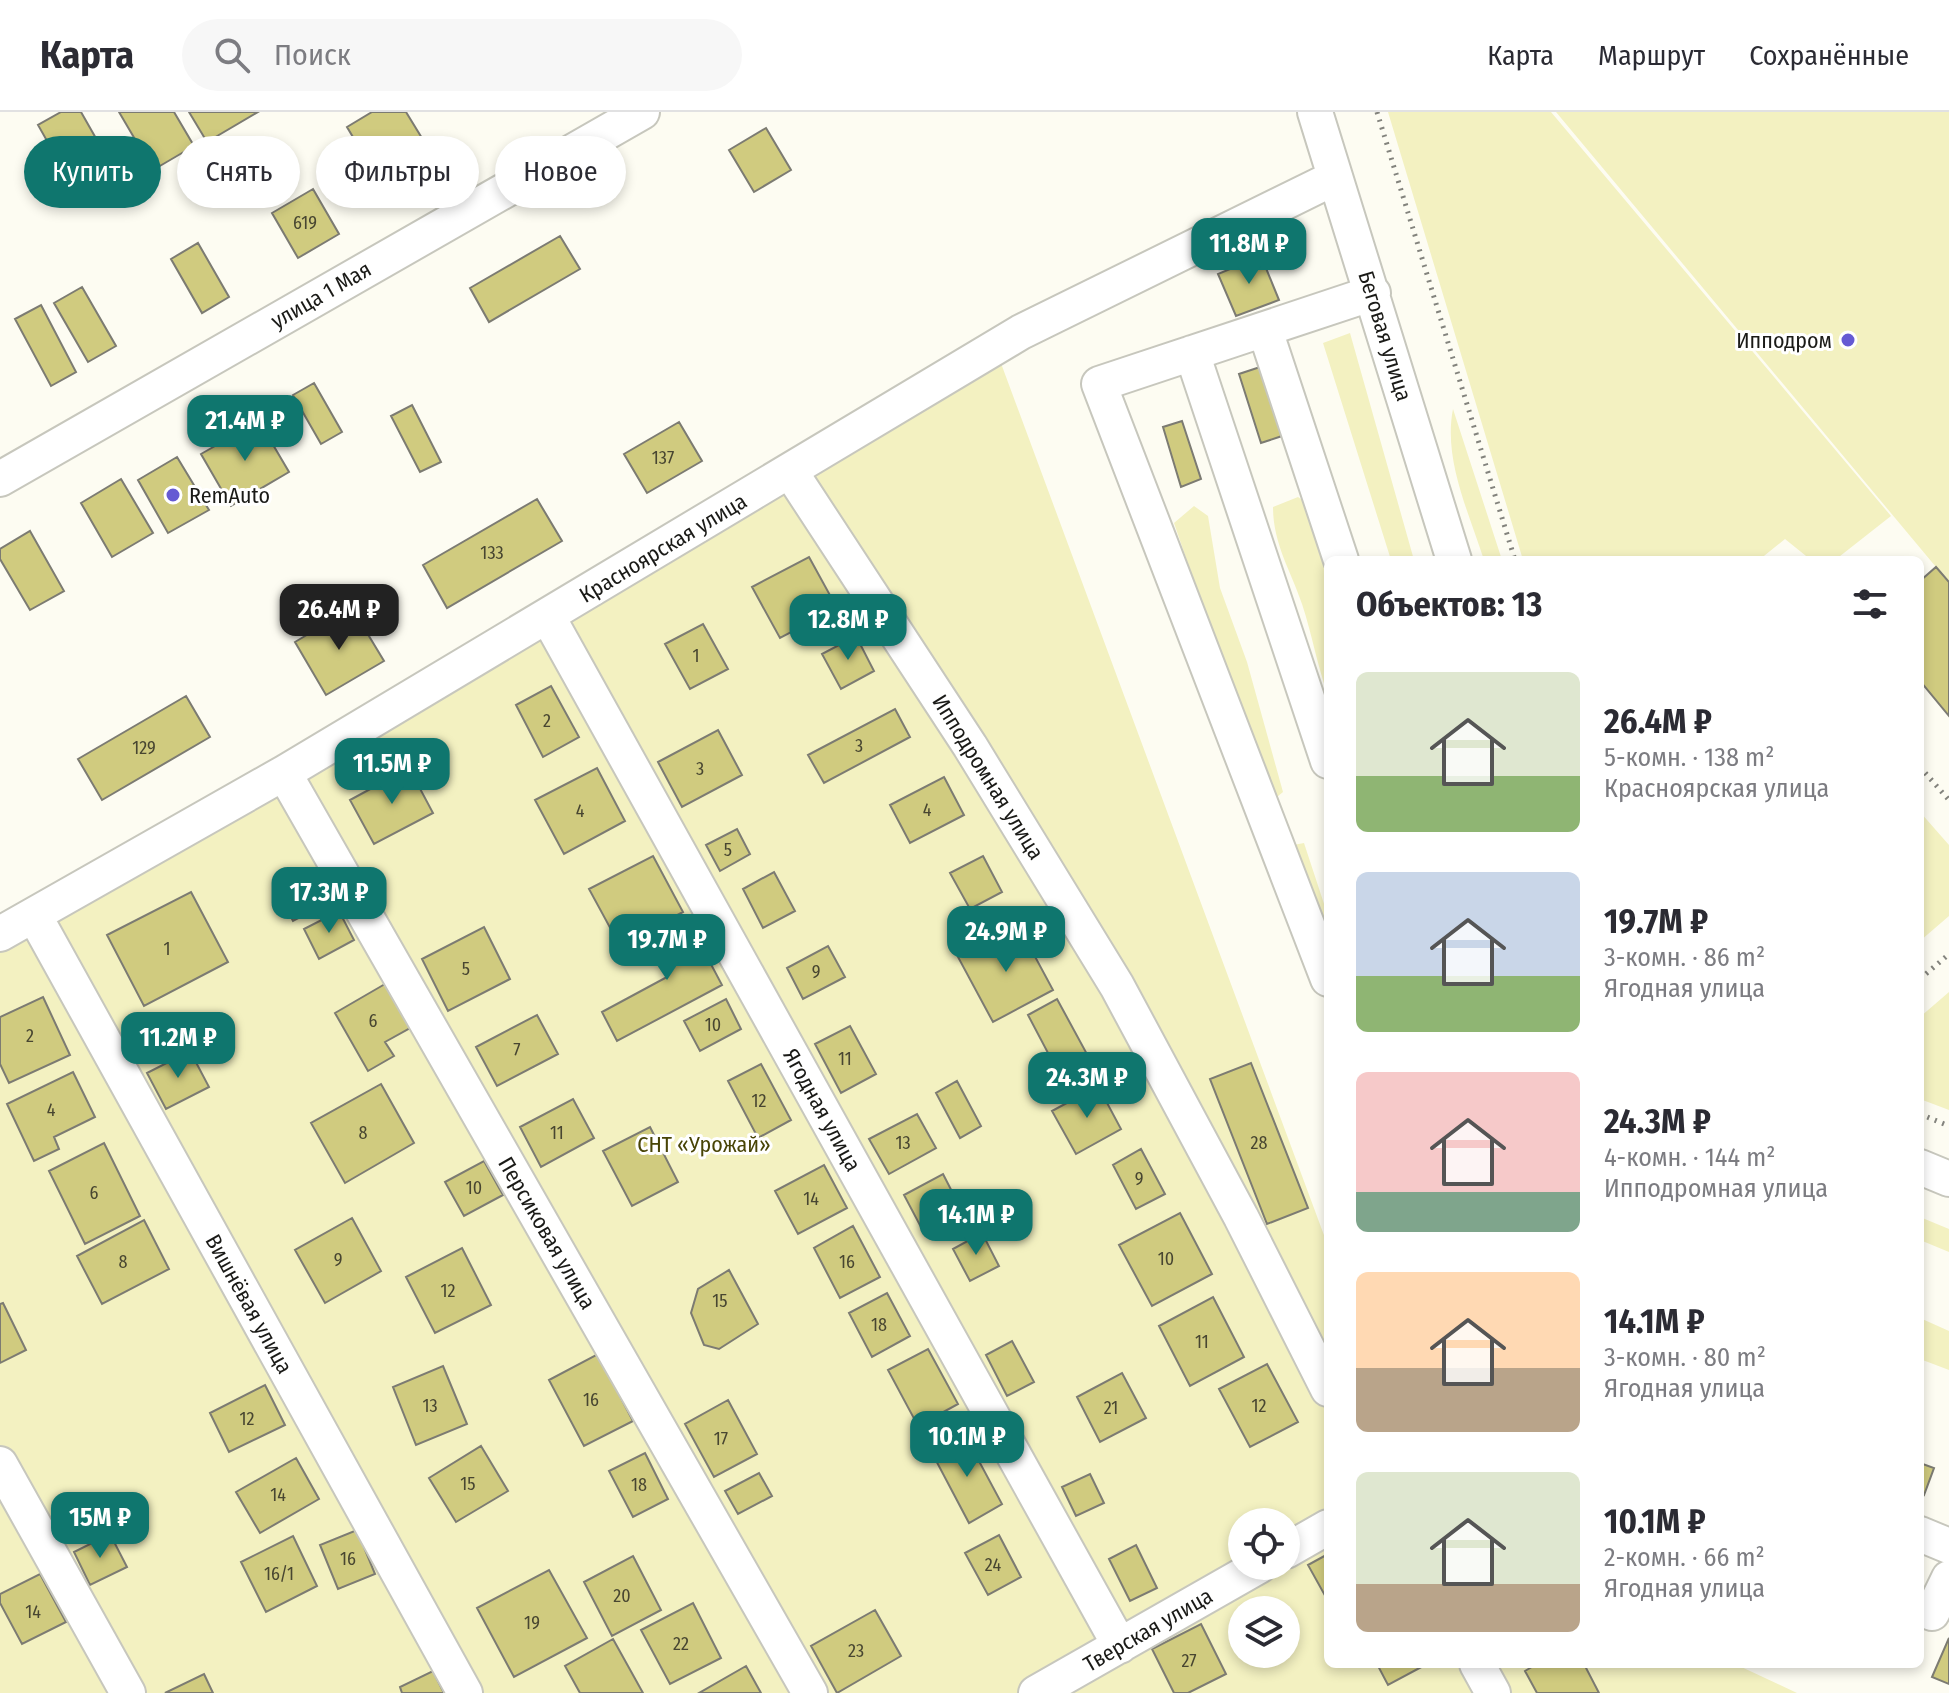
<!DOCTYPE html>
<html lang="ru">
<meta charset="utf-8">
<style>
:root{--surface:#fff;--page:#f7f7f7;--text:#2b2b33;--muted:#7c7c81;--line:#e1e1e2;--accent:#0f766e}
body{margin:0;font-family:"Fira Sans Condensed",sans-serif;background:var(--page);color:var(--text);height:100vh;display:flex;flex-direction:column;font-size:30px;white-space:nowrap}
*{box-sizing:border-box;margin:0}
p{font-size:26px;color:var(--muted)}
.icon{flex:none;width:44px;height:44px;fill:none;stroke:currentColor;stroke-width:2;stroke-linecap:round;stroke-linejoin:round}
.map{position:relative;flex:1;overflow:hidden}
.side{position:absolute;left:1324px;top:444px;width:600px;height:1112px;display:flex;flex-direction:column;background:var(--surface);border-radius:12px;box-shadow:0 4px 12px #0003}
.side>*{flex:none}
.guide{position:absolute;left:24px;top:24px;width:760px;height:72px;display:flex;gap:16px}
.buttons{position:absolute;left:1228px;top:1396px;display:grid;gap:16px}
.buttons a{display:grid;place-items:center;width:72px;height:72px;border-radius:50%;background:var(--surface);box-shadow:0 4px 12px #0003;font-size:40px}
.price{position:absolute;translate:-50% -68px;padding:0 18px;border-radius:16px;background:var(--accent);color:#fff;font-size:26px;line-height:52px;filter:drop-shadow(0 2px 4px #0008)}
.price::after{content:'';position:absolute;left:50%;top:48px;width:24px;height:18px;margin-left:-12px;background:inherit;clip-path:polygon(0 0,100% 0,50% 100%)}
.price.current{background:#222;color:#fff}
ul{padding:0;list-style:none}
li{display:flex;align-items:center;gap:24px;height:200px;padding:0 32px}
li span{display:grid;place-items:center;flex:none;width:224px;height:160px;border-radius:12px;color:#555}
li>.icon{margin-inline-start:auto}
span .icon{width:96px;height:96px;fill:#fffc;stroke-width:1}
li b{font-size:34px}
h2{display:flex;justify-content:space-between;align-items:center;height:96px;padding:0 32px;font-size:34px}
.pill{padding:0 28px;border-radius:36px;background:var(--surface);box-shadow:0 4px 12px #0003;font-size:28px;line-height:72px}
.pill.current{background:var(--accent);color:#fff}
header{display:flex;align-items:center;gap:48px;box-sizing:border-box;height:112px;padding:0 40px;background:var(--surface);border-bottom:2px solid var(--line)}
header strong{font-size:38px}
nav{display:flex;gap:44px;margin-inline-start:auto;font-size:28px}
.search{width:560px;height:72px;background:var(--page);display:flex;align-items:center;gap:20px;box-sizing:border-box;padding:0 28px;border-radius:44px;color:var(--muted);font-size:30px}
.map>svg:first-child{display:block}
</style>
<header>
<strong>Карта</strong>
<div class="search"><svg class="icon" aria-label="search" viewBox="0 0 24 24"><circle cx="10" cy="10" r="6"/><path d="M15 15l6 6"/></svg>Поиск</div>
<nav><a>Карта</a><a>Маршрут</a><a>Сохранённые</a></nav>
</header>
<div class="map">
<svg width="1949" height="1581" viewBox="0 0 1949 1581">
<rect width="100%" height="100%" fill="#fdfcf2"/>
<path fill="#f3f1c1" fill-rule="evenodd" d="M1388,0H1551L1891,404L1835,448H1811L1785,427L1759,448H1523Z
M1556,0H1949V470L1936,455Z
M1350,221L1414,448H1391L1323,231Z
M992,227L1328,1134V1552H1735L1797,1581H0V809ZM1242,1410H1286V1454H1242ZM1242,1498H1286V1542H1242Z
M1453,297L1502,448H1484C1469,401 1443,347 1453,297Z
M1298,385L1308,392L1328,456V583C1317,553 1312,522 1302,492C1291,459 1273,432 1273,395Z
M1194,394L1208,404L1220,476L1247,550L1283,680L1265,695L1209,532L1188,452L1174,411Z
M1920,700L1949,733V804L1920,829Z
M1304,731L1328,804V883L1283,735Z
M1949,880V998L1920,987V905Z
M1920,1105L1949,1117V1140L1920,1128Z
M1920,1206L1949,1219V1258L1920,1247Z"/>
<path fill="#d0cb7f" stroke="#7c7b72" stroke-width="2" d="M61,0H81L110,51L72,73L38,13Z
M119,0H174L194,34L153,58Z
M189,0H258L207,30Z
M372,0H406L428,36L378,67L347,15Z
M766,16L791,58L754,80L729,38Z
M313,77L339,122L298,146L272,101Z
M560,124L580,157L489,210L470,176Z
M198,131L229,185L202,201L171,147Z
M1261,144L1279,188L1236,204L1218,162Z
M82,175L116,234L88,250L54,191Z
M41,193L76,260L51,274L15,207Z
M1260,255L1282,324L1261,331L1239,262Z
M314,271L342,320L321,332L293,283Z
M412,293L441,350L420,360L391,304Z
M259,309L289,360L231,394L201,342Z
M1182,309L1201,367L1181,375L1163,315Z
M679,310L702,349L647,381L624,342Z
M177,345L209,398L168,421L138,368Z
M121,367L153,421L112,445L81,391Z
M537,387L562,429L447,496L423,453Z
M30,419L64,479L30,498L0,447V437Z
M809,445L837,496L780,526L752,475Z
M1936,455L1949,470V604L1920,569V469Z
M352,496L384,549L326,583L295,530Z
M703,512L728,557L690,577L665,532Z
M856,524L874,559L841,577L822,542Z
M551,574L579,625L543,645L516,593Z
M186,584L210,625L102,688L78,647Z
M895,597L910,625L824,671L808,643Z
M718,618L742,663L682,695L658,650Z
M409,656L433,701L374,732L350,688Z
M597,656L625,709L564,742L535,688Z
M944,665L964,703L910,731L890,693Z
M737,717L750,742L720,759L706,733Z
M653,744L683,800L620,834L589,777Z
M983,744L1002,780L970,797L950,761Z
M774,760L795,799L763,816L743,777Z
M311,761L327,791L293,809L277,778Z
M191,780L228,850L144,894L107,823Z
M339,799L354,828L319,847L304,817Z
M687,807L722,873L617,929L602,900L667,865L648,827Z
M1018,813L1053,878L993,910L958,845Z
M484,815L510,867L448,899L422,847Z
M828,834L845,865L803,887L787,856Z
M385,872L410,916L385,930L394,944L368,959L335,901Z
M43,885L70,943L9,971L0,952V905Z
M726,887L741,917L700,939L684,909Z
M1057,887L1088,944L1058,960L1028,903Z
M537,903L558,942L497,974L476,935Z
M850,914L876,962L841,981L815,932Z
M190,939L209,975L166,997L147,961Z
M1251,951L1308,1096L1267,1112L1210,967Z
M761,952L791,1008L758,1026L728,969Z
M73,960L95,1005L54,1025L59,1037L34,1049L7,992Z
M957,969L981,1014L960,1026L936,981Z
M381,972L414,1031L345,1071L311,1011Z
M1098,974L1121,1017L1076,1042L1052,999Z
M573,987L594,1026L541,1055L520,1015Z
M917,1002L936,1036L889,1062L869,1027Z
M650,1015L678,1070L632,1094L603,1039Z
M104,1031L140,1104L85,1132L49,1059Z
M1141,1037L1165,1082L1136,1097L1113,1053Z
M484,1049L503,1083L464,1104L445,1070Z
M824,1053L847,1096L798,1122L775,1079Z
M943,1062L962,1099L923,1119L904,1083Z
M1180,1101L1212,1162L1152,1194L1119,1133Z
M352,1106L381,1159L325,1191L295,1138Z
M144,1108L169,1157L102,1192L77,1144Z
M853,1114L880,1165L840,1186L814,1136Z
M982,1121L999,1154L970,1169L953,1137Z
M462,1136L491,1193L435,1221L406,1165Z
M729,1158L758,1212L719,1237L704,1233L691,1201L698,1177Z
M887,1181L910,1224L872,1245L849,1201Z
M1213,1185L1244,1245L1190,1274L1159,1214Z
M3,1191L26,1238L0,1251V1192Z
M1012,1229L1034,1270L1007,1284L986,1243Z
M928,1237L958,1292L918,1314L888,1258Z
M598,1242L633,1309L584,1334L549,1268Z
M1267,1252L1298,1310L1250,1335L1219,1277Z
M443,1254L467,1312L416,1333L393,1275Z
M1122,1261L1146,1306L1100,1330L1077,1285Z
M265,1273L285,1313L229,1340L210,1301Z
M728,1288L757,1342L714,1365L685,1312Z
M965,1323L1002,1392L969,1411L932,1341Z
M481,1334L508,1379L456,1410L429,1366Z
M645,1341L668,1387L633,1405L609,1359Z
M296,1346L319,1387L260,1421L236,1380Z
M1920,1351L1934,1356L1924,1383L1920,1381Z
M759,1361L772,1384L738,1402L725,1379Z
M1090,1362L1104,1391L1076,1404L1062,1375Z
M357,1418L375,1462L338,1477L320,1433Z
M110,1422L127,1455L90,1473L74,1440Z
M999,1423L1021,1465L988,1483L965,1441Z
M293,1424L317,1474L266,1500L241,1450Z
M1136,1433L1157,1476L1130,1489L1109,1447Z
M1328,1442V1489L1308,1453Z
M633,1444L661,1498L612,1524L584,1470Z
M549,1458L587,1526L514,1565L477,1496Z
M40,1462L66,1510L22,1532L0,1491V1482Z
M693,1491L721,1546L670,1572L641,1518Z
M875,1498L901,1544L837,1581L811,1534Z
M1201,1512L1226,1562L1188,1581H1174L1152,1537Z
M1949,1526V1572L1932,1565Z
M613,1527L643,1581H580L565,1554Z
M1377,1552H1427L1388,1573Z
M1537,1552H1584L1599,1581H1537L1525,1559Z
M746,1554L761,1581H699Z
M433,1559L444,1581H402L400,1575Z
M204,1562L213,1581H165Z"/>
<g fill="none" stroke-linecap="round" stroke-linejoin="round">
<g stroke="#c7c7bd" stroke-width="38">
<path id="minor" d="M1315,0L1454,448
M1265,218L1341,448
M1192,241L1328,649
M790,359L970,634L1117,874L1241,1105L1328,1277
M0,367L642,0
M548,505L1120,1534
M284,661L810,1581
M34,803L465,1581
M0,822L284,661L1021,220L1334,66
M1328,867L1099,272L1373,181
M1920,1055L1949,1067
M0,1352L128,1581
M1920,1422L1949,1434
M1286,1439L1328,1415
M1920,1496L1932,1501L1949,1466
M1477,1552L1493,1581
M1036,1581L1259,1454"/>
</g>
<path stroke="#83837d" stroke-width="5" stroke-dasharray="2 6" stroke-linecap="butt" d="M1377,0L1515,448
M1920,655L1949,688
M1920,867L1949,842
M1920,1002L1949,1014"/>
<use href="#minor" stroke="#fff" stroke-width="34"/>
</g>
<g fill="#655ad3" stroke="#fff" stroke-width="3">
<circle cx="1848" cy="228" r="8"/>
<circle cx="173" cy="383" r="8"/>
</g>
<g text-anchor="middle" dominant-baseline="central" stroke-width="6" stroke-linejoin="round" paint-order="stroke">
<g font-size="18" fill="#484631">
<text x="305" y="111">619</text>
<text x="663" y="346">137</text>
<text x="492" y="441">133</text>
<text x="696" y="544">1</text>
<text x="547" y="609">2</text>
<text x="859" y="634">3</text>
<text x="144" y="636">129</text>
<text x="700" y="657">3</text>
<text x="927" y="698">4</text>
<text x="580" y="699">4</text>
<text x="728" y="738">5</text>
<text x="167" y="837">1</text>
<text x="466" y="857">5</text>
<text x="816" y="860">9</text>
<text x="373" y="909">6</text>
<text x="713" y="913">10</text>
<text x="30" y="924">2</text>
<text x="517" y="938">7</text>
<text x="845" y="947">11</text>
<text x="759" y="989">12</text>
<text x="51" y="998">4</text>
<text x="363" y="1021">8</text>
<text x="557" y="1021">11</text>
<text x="903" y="1031">13</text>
<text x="1259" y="1031">28</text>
<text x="1139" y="1067">9</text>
<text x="474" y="1076">10</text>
<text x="94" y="1081">6</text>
<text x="811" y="1087">14</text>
<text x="1166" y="1147">10</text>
<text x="338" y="1148">9</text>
<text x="123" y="1150">8</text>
<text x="847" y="1150">16</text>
<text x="448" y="1179">12</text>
<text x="720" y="1189">15</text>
<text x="879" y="1213">18</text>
<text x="1202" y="1230">11</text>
<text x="591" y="1288">16</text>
<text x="430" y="1294">13</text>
<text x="1259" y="1294">12</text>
<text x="1111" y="1296">21</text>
<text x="247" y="1307">12</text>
<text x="721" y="1327">17</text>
<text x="468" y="1372">15</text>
<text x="639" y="1373">18</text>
<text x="278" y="1383">14</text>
<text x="348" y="1447">16</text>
<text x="993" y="1453">24</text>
<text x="279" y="1462">16/1</text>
<text x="622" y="1484">20</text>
<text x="33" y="1500">14</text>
<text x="532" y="1511">19</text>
<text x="681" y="1532">22</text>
<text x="856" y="1539">23</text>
<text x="1189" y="1549">27</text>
</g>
<g font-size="22" fill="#1a1a17" stroke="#fff">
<text transform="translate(321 183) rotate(-30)">улица 1 Мая</text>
<text transform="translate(1385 224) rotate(73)">Беговая улица</text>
<text transform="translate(663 436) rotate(-31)">Красноярская улица</text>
<text transform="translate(988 665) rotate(58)">Ипподромная улица</text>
<text transform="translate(822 998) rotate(61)">Ягодная улица</text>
<text transform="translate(547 1121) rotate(60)">Персиковая улица</text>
<text transform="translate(249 1192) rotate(61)">Вишнёвая улица</text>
<text transform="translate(1148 1518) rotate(-30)">Тверская улица</text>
</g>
<g font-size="22" fill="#1a1a17" stroke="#fff" text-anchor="end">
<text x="1832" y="228">Ипподром</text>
<text x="189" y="383" text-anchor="start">RemAuto</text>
</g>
<g font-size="22" fill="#484406" stroke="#fff">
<text x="704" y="1032">СНТ «Урожай»</text>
</g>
</g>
</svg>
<div class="buttons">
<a><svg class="icon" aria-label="locate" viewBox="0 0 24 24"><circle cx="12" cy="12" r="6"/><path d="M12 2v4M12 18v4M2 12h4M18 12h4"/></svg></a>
<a><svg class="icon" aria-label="layers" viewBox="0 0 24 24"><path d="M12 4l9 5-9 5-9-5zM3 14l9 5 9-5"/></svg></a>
</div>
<b class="price" style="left:1249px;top:174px">11.8M ₽</b>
<b class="price" style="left:245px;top:351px">21.4M ₽</b>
<b class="price current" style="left:339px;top:540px">26.4M ₽</b>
<b class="price" style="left:848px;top:550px">12.8M ₽</b>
<b class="price" style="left:392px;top:694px">11.5M ₽</b>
<b class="price" style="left:329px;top:823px">17.3M ₽</b>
<b class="price" style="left:1006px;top:862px">24.9M ₽</b>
<b class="price" style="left:667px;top:870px">19.7M ₽</b>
<b class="price" style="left:178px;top:968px">11.2M ₽</b>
<b class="price" style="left:1087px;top:1008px">24.3M ₽</b>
<b class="price" style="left:976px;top:1145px">14.1M ₽</b>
<b class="price" style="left:967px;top:1367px">10.1M ₽</b>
<b class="price" style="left:100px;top:1448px">15M ₽</b>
<div class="guide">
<a class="pill current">Купить</a>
<a class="pill">Снять</a>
<a class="pill">Фильтры</a>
<a class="pill">Новое</a>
</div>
<section class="side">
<h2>Объектов: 13<svg class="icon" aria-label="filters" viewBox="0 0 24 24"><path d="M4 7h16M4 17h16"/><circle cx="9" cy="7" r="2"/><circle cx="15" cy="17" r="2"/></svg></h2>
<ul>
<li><span style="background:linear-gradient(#dfe7d0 65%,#8fb573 0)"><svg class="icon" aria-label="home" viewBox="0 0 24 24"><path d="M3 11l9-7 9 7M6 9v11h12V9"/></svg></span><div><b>26.4M ₽</b><p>5-комн. · 138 m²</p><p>Красноярская улица</p></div></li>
<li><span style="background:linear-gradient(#c9d6e8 65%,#8fb573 0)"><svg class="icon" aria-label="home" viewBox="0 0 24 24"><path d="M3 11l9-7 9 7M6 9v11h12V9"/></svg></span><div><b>19.7M ₽</b><p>3-комн. · 86 m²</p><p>Ягодная улица</p></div></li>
<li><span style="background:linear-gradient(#f6c9c9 75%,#7fa58c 0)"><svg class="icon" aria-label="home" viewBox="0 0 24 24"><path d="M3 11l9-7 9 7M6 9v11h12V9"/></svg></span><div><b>24.3M ₽</b><p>4-комн. · 144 m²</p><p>Ипподромная улица</p></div></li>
<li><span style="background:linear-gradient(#ffd9b3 60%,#b9a48a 0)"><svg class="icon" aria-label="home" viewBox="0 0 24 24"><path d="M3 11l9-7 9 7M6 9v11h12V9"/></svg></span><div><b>14.1M ₽</b><p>3-комн. · 80 m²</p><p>Ягодная улица</p></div></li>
<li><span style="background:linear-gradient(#dfe7d0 70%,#b9a48a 0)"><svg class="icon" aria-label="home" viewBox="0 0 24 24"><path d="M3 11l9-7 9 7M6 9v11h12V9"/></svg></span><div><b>10.1M ₽</b><p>2-комн. · 66 m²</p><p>Ягодная улица</p></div></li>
</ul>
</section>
</div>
